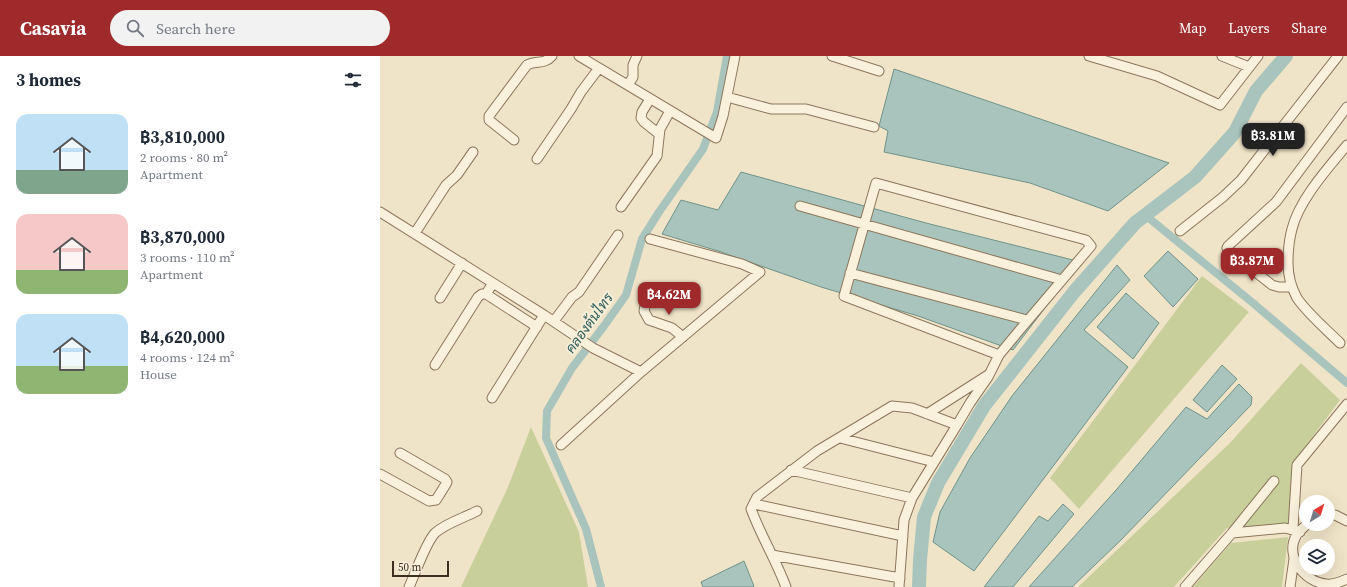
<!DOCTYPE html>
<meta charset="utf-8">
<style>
:root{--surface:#fff;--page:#f2f2f3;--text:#1f2937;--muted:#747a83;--accent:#9e2a2b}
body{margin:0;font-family:"Source Serif 4",Sarabun,serif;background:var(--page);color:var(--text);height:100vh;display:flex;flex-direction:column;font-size:15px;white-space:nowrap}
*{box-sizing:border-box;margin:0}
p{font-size:13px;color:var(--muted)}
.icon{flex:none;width:22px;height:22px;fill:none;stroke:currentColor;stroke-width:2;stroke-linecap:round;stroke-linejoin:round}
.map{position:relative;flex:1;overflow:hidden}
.side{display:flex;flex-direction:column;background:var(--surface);width:380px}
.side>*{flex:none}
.needle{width:26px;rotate:38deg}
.tools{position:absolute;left:919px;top:439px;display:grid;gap:8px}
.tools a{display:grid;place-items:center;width:36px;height:36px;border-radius:50%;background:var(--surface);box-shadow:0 4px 16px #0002;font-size:20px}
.scale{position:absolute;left:12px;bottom:10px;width:57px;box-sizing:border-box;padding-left:4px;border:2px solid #3d2e20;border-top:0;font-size:11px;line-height:14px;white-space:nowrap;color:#3d2e20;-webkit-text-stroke:3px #f7eed8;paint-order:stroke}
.price{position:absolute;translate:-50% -34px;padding:0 9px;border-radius:8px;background:var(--accent);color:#fff;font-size:13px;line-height:26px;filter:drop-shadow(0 1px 2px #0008)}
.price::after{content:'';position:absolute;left:50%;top:24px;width:12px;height:9px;margin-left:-6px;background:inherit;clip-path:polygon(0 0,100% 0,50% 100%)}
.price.active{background:#222;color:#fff}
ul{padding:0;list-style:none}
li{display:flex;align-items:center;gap:12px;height:100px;padding:0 16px}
li span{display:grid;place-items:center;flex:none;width:112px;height:80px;border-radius:12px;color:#555}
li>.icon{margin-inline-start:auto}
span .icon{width:48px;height:48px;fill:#fffc;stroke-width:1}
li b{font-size:17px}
h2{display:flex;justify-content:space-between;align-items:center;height:48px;padding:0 16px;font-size:17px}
header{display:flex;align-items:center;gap:24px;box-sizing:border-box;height:56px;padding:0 20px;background:var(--accent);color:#fff}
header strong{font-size:19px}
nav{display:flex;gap:22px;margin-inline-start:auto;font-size:14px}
.search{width:280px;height:36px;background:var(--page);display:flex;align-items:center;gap:10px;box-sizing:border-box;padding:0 14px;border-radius:22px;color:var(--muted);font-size:15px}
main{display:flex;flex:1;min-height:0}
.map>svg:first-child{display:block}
</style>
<header>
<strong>Casavia</strong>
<div class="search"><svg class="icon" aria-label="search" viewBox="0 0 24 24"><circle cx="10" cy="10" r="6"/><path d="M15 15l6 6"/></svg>Search here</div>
<nav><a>Map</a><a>Layers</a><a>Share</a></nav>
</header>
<main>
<section class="side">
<h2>3 homes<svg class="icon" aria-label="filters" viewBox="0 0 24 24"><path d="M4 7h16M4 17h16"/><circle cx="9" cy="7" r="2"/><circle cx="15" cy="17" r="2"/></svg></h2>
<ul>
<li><span style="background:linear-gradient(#bfe0f5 70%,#7fa58c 0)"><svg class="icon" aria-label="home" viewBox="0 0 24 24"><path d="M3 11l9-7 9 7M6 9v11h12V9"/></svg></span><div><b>฿3,810,000</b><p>2 rooms · 80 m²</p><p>Apartment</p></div></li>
<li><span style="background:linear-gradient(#f6c9c9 70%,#8fb573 0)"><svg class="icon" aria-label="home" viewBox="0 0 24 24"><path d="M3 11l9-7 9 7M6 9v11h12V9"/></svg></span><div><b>฿3,870,000</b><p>3 rooms · 110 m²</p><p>Apartment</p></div></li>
<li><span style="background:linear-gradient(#bfe0f5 65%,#8fb573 0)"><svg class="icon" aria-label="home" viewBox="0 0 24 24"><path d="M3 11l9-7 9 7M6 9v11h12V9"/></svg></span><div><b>฿4,620,000</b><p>4 rooms · 124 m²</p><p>House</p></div></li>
</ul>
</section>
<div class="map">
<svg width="967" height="531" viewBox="0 0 967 531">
<rect width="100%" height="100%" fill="#f0e4c8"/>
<path fill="#c9cf9b" d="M822,220L869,256L699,453L670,422Z
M921,307L960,344L913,407L910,467L847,472L794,531H698L850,387Z
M151,371L199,476L208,531H81L128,431Z
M908,481L902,531H813L851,487Z"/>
<path fill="#a9c4bc" stroke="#6f938a" d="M514,13L789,107L728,155L650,127L504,96L508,75L499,70Z
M361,116L546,167L693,204L696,211L633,294L538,260L441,231L338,195L282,178L301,144L338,154Z
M788,195L818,223L793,251L764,220Z
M737,209L750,224L704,274L748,311L594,515L553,486L560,456L590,402L632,340Z
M746,237L779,267L753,303L717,271Z
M842,309L857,323L827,356L813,344Z
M859,328L872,341L871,349L740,485L692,531H649L737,433L806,351L827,363Z
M683,448L694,458L633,531H604L659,460L668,465Z
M364,505L374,530L373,531H323L321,526Z"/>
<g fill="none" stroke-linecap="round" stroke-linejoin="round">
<path stroke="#a9c4bc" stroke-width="8" d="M765,159L873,247L967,327
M221,531L206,473L166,382L167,355L192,312L224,270L246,239L262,183L279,156L323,93L337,56L347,0"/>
<path stroke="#a9c4bc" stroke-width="14" d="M539,531L540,504L544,461L558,427L604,350L694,236L755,167L815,121L855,76L876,35L906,0"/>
<g stroke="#8d765c" stroke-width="11">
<path id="minor" d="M199,0L336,82L343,60L355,0
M452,0L499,15
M709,0L777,20L840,49L878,0
M842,0L869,11
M248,29L253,21V9L257,0
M347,41L391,53H426L494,71
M270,43L262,56L261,62L264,66L279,78
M134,84L109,64V60L147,9C156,4 164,9 172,0
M157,103L191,53L201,36L219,12
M420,150L682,224
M241,151L277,100L280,73L290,55
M0,156L164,259L213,292L261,316
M800,175L843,141L861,124L958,0
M35,177L66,129L77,119L93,96
M470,217L647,264
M912,231H899L892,229L849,195L847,192L848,190L896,146L967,51
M106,238L157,271
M60,242L82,207
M266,245L264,255L269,264L292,272L303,281
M174,265L192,241L199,236L238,179
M960,287C947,274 927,257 917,242C911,231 908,219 908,207C908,196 909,184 912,173C919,144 948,112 967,89
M55,309L98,241L102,238H106L113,227
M112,342L164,259
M547,358L608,319
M460,382L554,406
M181,389L261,316L380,216L362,208L270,183
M411,414L532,442
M0,418L49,445L56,444L66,428L67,426L65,423L20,397
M374,448L523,480
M948,459H955L967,465
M927,468C924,472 918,475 916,480C905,500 924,526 946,528C954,529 960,526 967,523
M913,473L917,409L967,348
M852,477L894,425
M392,499L520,522
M29,531C36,516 45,488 55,477C66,467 84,462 97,455
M406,531C396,504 381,480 371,453L377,441L437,395L512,350L532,352L577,369L590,347L608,321L619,299L638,276L711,190L706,184L496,127L464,240L619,299
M519,531L524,464L532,442L577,369
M805,531L852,477L905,472L920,476
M910,531L914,503"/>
</g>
<use href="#minor" stroke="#faf1dc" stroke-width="9"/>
</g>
<g text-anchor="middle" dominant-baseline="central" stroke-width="4" stroke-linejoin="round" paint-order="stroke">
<g font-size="14" font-style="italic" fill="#2f5d5a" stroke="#f7eed8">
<text transform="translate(209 267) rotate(-54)">คลองต้นไทร</text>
</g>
</g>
</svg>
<div class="tools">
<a><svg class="needle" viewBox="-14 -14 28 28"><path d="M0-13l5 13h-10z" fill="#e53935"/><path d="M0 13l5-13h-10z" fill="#747a83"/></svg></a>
<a><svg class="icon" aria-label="layers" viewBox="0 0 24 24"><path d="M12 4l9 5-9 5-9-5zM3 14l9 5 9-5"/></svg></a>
</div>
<div class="scale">50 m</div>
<b class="price active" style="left:893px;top:101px">฿3.81M</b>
<b class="price" style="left:872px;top:226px">฿3.87M</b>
<b class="price" style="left:289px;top:260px">฿4.62M</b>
</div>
</main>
